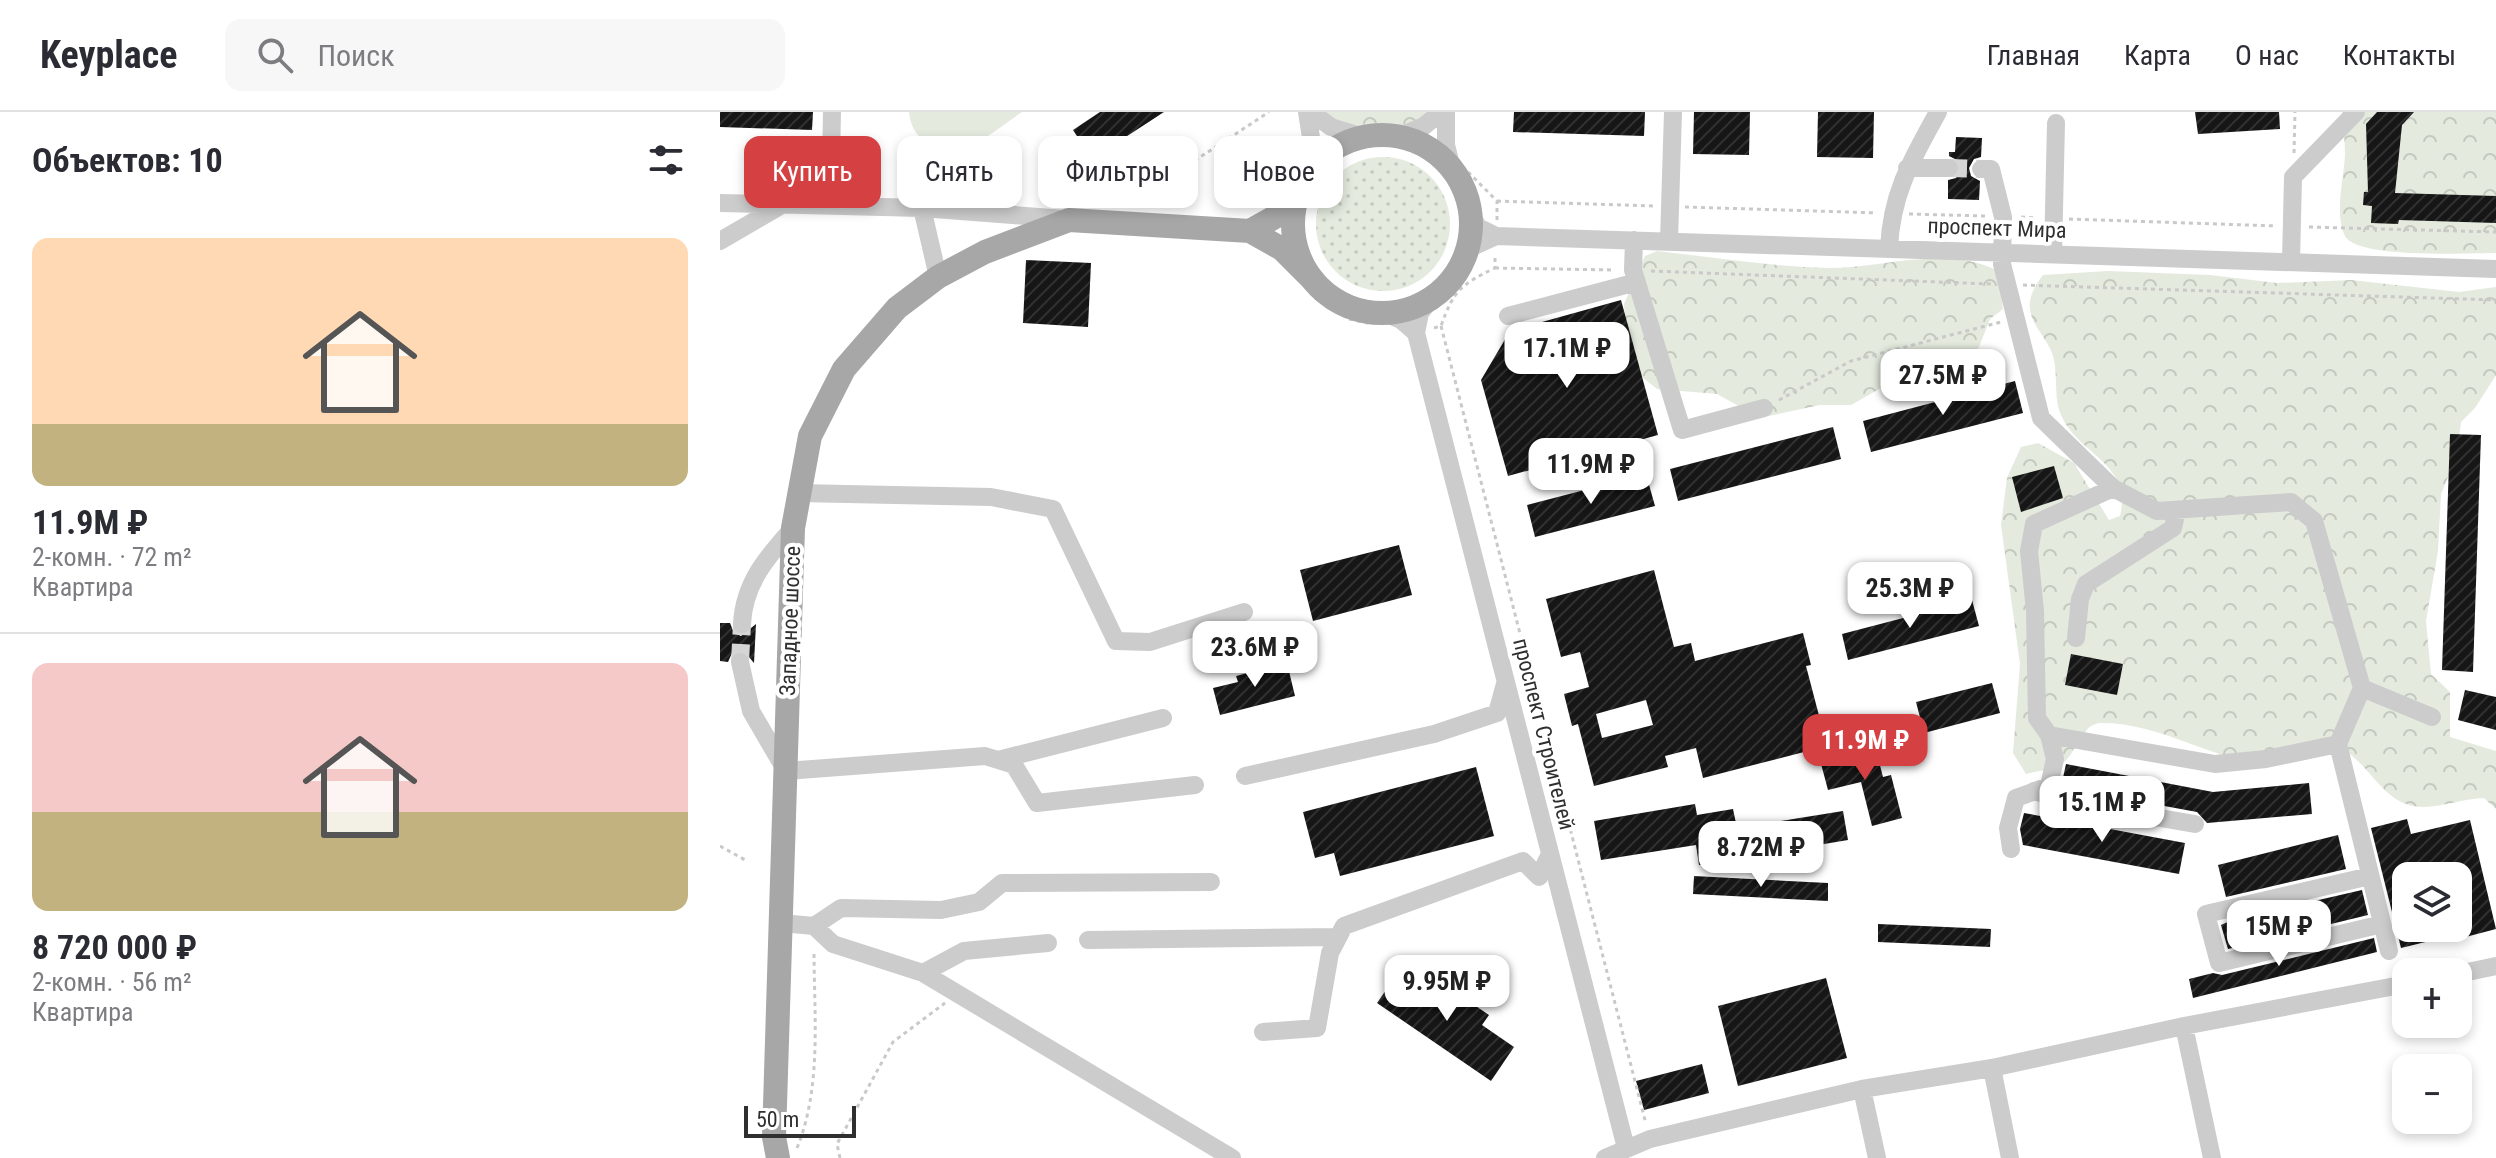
<!DOCTYPE html>
<html lang="ru">
<meta charset="utf-8">
<style>
:root{--surface:#fff;--page:#f7f7f7;--text:#2b2b33;--muted:#7c7c81;--line:#e1e1e2;--accent:#d54143}
body{margin:0;font-family:"Roboto Condensed",sans-serif;background:var(--page);color:var(--text);height:100vh;display:flex;flex-direction:column;font-size:30px;white-space:nowrap}
*{box-sizing:border-box;margin:0}
p{font-size:26px;color:var(--muted)}
.icon{flex:none;width:44px;height:44px;fill:none;stroke:currentColor;stroke-width:2;stroke-linecap:round;stroke-linejoin:round}
.map{position:relative;flex:1;overflow:hidden}
.details{display:flex;flex-direction:column;background:var(--surface);width:720px}
.details>*{flex:none}
.hud{position:absolute;left:24px;top:24px;width:760px;height:72px;display:flex;gap:16px}
.tools{position:absolute;left:1672px;top:750px;display:grid;gap:16px}
.tools a{display:grid;place-items:center;width:80px;height:80px;border-radius:16px;background:var(--surface);box-shadow:0 4px 12px #0003;font-size:40px}
.scale{position:absolute;left:24px;bottom:20px;width:112px;box-sizing:border-box;padding-left:8px;border:4px solid #2f2f2f;border-top:0;font-size:22px;line-height:28px;white-space:nowrap;color:#2f2f2f;-webkit-text-stroke:6px #fff;paint-order:stroke}
.price{position:absolute;translate:-50% -68px;padding:0 18px;border-radius:16px;background:#fff;color:#222;font-size:26px;line-height:52px;filter:drop-shadow(0 2px 4px #0008)}
.price::after{content:'';position:absolute;left:50%;top:48px;width:24px;height:18px;margin-left:-12px;background:inherit;clip-path:polygon(0 0,100% 0,50% 100%)}
.price.on{background:var(--accent);color:#fff}
ul{padding:0;list-style:none}
li{display:grid;align-content:center;gap:16px;height:424px;padding:0 32px}
li+li{border-top:2px solid var(--line)}
li span{display:grid;place-items:center;height:248px;border-radius:16px;color:#555}
li>.icon{margin-inline-start:auto}
span .icon{width:144px;height:144px;fill:#fffc;stroke-width:1}
li b{font-size:34px}
h2{display:flex;justify-content:space-between;align-items:center;height:96px;padding:0 32px;font-size:34px}
.pill{padding:0 28px;border-radius:16px;background:var(--surface);box-shadow:0 4px 12px #0003;font-size:28px;line-height:72px}
.pill.on{background:var(--accent);color:#fff}
header{display:flex;align-items:center;gap:48px;box-sizing:border-box;height:112px;padding:0 40px;background:var(--surface);border-bottom:2px solid var(--line)}
header strong{font-size:38px}
nav{display:flex;gap:44px;margin-inline-start:auto;font-size:28px}
.search{width:560px;height:72px;background:var(--page);display:flex;align-items:center;gap:20px;box-sizing:border-box;padding:0 28px;border-radius:16px;color:var(--muted);font-size:30px}
main{display:flex;flex:1;min-height:0}
.map>svg:first-child{display:block}
</style>
<header>
<strong>Keyplace</strong>
<div class="search"><svg class="icon" aria-label="search" viewBox="0 0 24 24"><circle cx="10" cy="10" r="6"/><path d="M15 15l6 6"/></svg>Поиск</div>
<nav><a>Главная</a><a>Карта</a><a>О нас</a><a>Контакты</a></nav>
</header>
<main>
<section class="details">
<h2>Объектов: 10<svg class="icon" aria-label="filters" viewBox="0 0 24 24"><path d="M4 7h16M4 17h16"/><circle cx="9" cy="7" r="2"/><circle cx="15" cy="17" r="2"/></svg></h2>
<ul>
<li><span style="background:linear-gradient(#ffd9b3 75%,#c2b280 0)"><svg class="icon" aria-label="home" viewBox="0 0 24 24"><path d="M3 11l9-7 9 7M6 9v11h12V9"/></svg></span><div><b>11.9M ₽</b><p>2-комн. · 72 m²</p><p>Квартира</p></div></li>
<li><span style="background:linear-gradient(#f6c9c9 60%,#c2b280 0)"><svg class="icon" aria-label="home" viewBox="0 0 24 24"><path d="M3 11l9-7 9 7M6 9v11h12V9"/></svg></span><div><b>8 720 000 ₽</b><p>2-комн. · 56 m²</p><p>Квартира</p></div></li>
</ul>
</section>
<div class="map">
<svg width="1776" height="1046" viewBox="0 0 1776 1046">
<defs>
<pattern id="grass-dots" width="8" height="8" patternUnits="userSpaceOnUse" patternTransform="scale(2)"><rect width="8" height="8" fill="#e4eade"/><path d="M2 2h.1M6 6h.1" fill="none" stroke="#c4c9bf" stroke-width="1.8" stroke-linecap="round"/></pattern>
<pattern id="forest-crowns" width="20" height="18" patternUnits="userSpaceOnUse" patternTransform="scale(2)"><rect width="20" height="18" fill="#e4eade"/><path d="M2 6a3 3 0 1 1 6 0M12 15a3 3 0 1 1 6 0" fill="none" stroke="#c4c9bf"/></pattern>
<pattern id="building-hatch" width="6" height="6" patternUnits="userSpaceOnUse" patternTransform="scale(2)"><rect width="6" height="6" fill="#161616"/><path d="M-1 1l2-2M0 6l6-6M5 7l2-2" fill="none" stroke="#303030"/></pattern>
</defs>
<rect width="100%" height="100%" fill="#fff"/>
<path fill="url(#grass-dots)" d="M596 112a67 67 0 1 1 134 0a67 67 0 1 1-134 0Z"/>
<path fill="url(#forest-crowns)" d="M591,0H721C658,35 654,30 591,0Z
M1622,0H1776V141C1749,141 1637,147 1625,124C1614,101 1624,67 1625,43C1625,29 1623,14 1622,0Z
M937,139C993,145 1052,155 1109,156C1164,156 1227,132 1278,159L1283,197L1270,207L1259,235L1250,244L1196,256L1131,293H1100L1049,304L1033,302L997,282L937,277L917,261L907,242L904,192L925,144Z
M1388,159L1490,163L1557,171L1631,168L1739,180L1776,175V263L1755,296L1741,310L1737,344L1721,382L1718,439L1706,509L1711,562L1730,580V625L1776,639V697L1764,686C1740,686 1710,701 1686,692C1654,680 1640,634 1605,632C1582,631 1557,655 1535,651C1483,642 1436,611 1382,611C1359,611 1357,644 1341,652C1331,658 1317,659 1306,662L1293,641L1300,552L1281,413L1287,366L1301,335L1318,331L1354,351L1389,408L1400,404C1413,351 1359,344 1341,303C1333,285 1339,260 1332,241C1327,227 1311,212 1310,197C1308,185 1316,172 1323,163Z"/>
<path fill="#e4eade" d="M189,0H302C276,17 239,53 207,31C196,24 190,13 189,0Z"/>
<path fill="url(#building-hatch)" fill-rule="evenodd" d="M0,0H93L92,18L0,15Z
M380,0H444L372,47L353,18Z
M794,0H925L924,24L793,20Z
M974,0H1030L1029,43L973,42Z
M1098,0H1154L1153,46L1097,45Z
M1475,0H1559L1560,17L1478,22Z
M1657,0H1694L1682,13L1675,81L1776,84V111L1679,108L1678,112L1651,111L1652,94L1643,93L1644,80H1648L1646,12Z
M1236,25L1262,26L1261,45L1254,47L1249,56L1251,64L1260,69L1259,88L1228,87V68L1236,66L1241,57L1239,49L1229,44V40H1235Z
M306,148L371,151L368,215L303,211Z
M901,188L938,323L788,364L761,268L790,219Z
M1295,269L1303,301L1151,340L1143,309Z
M1113,315L1121,347L958,389L950,357Z
M1730,322L1761,323L1753,560L1722,558Z
M1334,354L1343,386L1301,400L1292,365Z
M926,362L935,394L815,425L807,393Z
M679,433L692,483L593,509L580,458Z
M934,458L954,535L971,531L975,549L1083,521L1091,553L1086,554L1107,634L983,666L976,636L945,644L948,655L874,674L858,612L852,614L844,582L869,575L860,540L841,545L826,487ZM926,588L933,613L882,626L876,602Z
M1252,488L1259,514L1128,548L1122,522Z
M0,511H10L14,521L21,524L36,512L34,551L23,538L12,541L8,550L0,549Z
M1351,542L1403,552L1397,583L1345,573Z
M567,551L575,584L500,603L493,576L518,570L516,564Z
M1272,571L1280,601L1204,621L1196,590Z
M1745,578L1776,585V618L1738,608Z
M1155,634L1163,665L1171,663L1182,706L1152,714L1141,670L1108,678L1100,648Z
M1346,652L1493,680L1589,671L1592,702L1487,711L1477,700L1341,675Z
M756,655L774,724L620,764L614,741L595,746L583,700Z
M975,692L977,703L1013,697L1017,716L1123,699L1128,728L979,753L976,733L881,748L874,709Z
M1304,701L1465,731L1459,762L1303,733L1300,717Z
M1687,707L1691,722L1750,708L1776,817L1738,827V822L1681,836L1651,716ZM1686,764H1738V816H1686Z
M1618,723L1626,757L1506,785L1498,753Z
M974,764L1108,771V789L973,782Z
M1642,778L1648,803L1508,837L1501,813L1512,808Z
M1158,812L1271,817L1270,835L1158,830Z
M1654,826L1657,840L1473,886L1469,867L1493,861L1502,863Z
M680,858L709,878L716,867L769,903L762,913L794,935L771,969L657,891Z
M1106,866L1127,946L1018,974L998,894Z
M982,952L989,981L924,998L916,969Z"/>
<g fill="none" stroke-linecap="round" stroke-linejoin="round">
<path stroke="#d5d5d5" stroke-width="18" stroke-dasharray="18 9" stroke-linecap="butt" d="M1229,56L1261,57
M20,550L22,512"/>
<path stroke="#c9c9c9" stroke-width="3" stroke-dasharray="4 4" stroke-linecap="butt" d="M1574,41L1575,0
M748,60L777,89V108
M777,89L933,94
M441,95L442,70L549,0
M965,95L1157,101
M1189,102L1265,104
M1301,105L1317,106
M1349,107L1557,114
M1589,115L1776,120
M775,156L895,158
M931,159L1271,172
M1303,173L1776,188
M595,186L629,207L652,212
M721,214L926,1012
M714,216L721,214C734,178 740,173 775,156V144
M1059,288L1131,249L1281,210
M0,734L27,749
M77,1036C102,975 94,902 94,838
M120,1046L117,1032L173,930L225,891"/>
<path stroke="#ccc" stroke-width="18" d="M591,0L611,15L644,25
M726,0V33L732,57
M677,25L704,14L721,0
M1187,56H1229
M1261,57H1271L1283,105L1282,152L1321,306L1393,376L1437,399L1571,390L1594,409L1642,576L1618,632L1669,839
M582,74L592,32L587,0
M0,91L202,96L345,107
M110,94L112,0
M202,96L218,165
M751,102L758,115L776,124
M914,128L913,158L962,318L1044,296
M0,129L60,94
M949,129L953,0
M1169,137C1171,82 1192,47 1218,0
M1333,142L1336,11
M743,150L752,135L776,124L1776,157
M1571,150L1573,65L1636,0
M711,187L700,201L696,221L906,1036
M665,201L681,208L696,221
M788,204L917,170
M1393,376L1314,412L1309,439L1315,499L1317,606L1329,623L1495,652L1546,647L1618,632
M78,381L271,385L333,397L396,529L430,530L524,500
M22,512C24,471 47,445 73,416
M1356,526L1360,487L1366,472L1453,416L1457,398
M20,550L31,599L66,659L265,644L294,653L317,691L475,673
M1642,576L1712,605
M278,648L443,606
M525,664L714,622L777,601L785,572
M1314,679L1353,691L1475,712
M1291,737L1288,716L1296,686L1329,674L1335,647L1329,623
M1650,764L1486,802L1499,851L1662,812
M61,811L94,814L121,796L221,798L259,790L282,771L491,770
M94,814L113,832L203,861L512,1046
M368,828L618,825
M203,861L244,839L328,831
M1738,862L1776,854
M1464,914L1492,1046
M543,920L597,916L610,841L624,814L803,749L819,765L830,742
M1272,956L1290,1046
M1142,977L1157,1046
M885,1046L930,1027L1142,977L1272,956L1464,914L1686,872"/>
<path stroke="#a7a7a7" stroke-width="24" d="M573 112a89 89 0 1 1 178 0a89 89 0 1 1-178 0Z
M530,119L562,101L578,82
M58,1046L54,1025L73,416L90,324L124,257L177,196L218,165L265,140L349,108L530,119L562,137L593,168"/>
</g>
<g text-anchor="middle" dominant-baseline="central" stroke-width="8" stroke-linejoin="round" paint-order="stroke">
<g font-size="22" fill="#2f2f2f" stroke="#fff">
<text transform="translate(1277 116) rotate(2)">проспект Мира</text>
<text transform="translate(70 509) rotate(-88)">Западное шоссе</text>
<text transform="translate(824 622) rotate(76)">проспект Строителей</text>
</g>
</g>
</svg>
<div class="tools">
<a><svg class="icon" aria-label="layers" viewBox="0 0 24 24"><path d="M12 4l9 5-9 5-9-5zM3 14l9 5 9-5"/></svg></a>
<a>+</a>
<a>−</a>
</div>
<div class="scale">50 m</div>
<b class="price" style="left:847px;top:278px">17.1M ₽</b>
<b class="price" style="left:1223px;top:305px">27.5M ₽</b>
<b class="price" style="left:871px;top:394px">11.9M ₽</b>
<b class="price" style="left:1190px;top:518px">25.3M ₽</b>
<b class="price" style="left:535px;top:577px">23.6M ₽</b>
<b class="price on" style="left:1145px;top:670px">11.9M ₽</b>
<b class="price" style="left:1382px;top:732px">15.1M ₽</b>
<b class="price" style="left:1041px;top:777px">8.72M ₽</b>
<b class="price" style="left:1559px;top:856px">15M ₽</b>
<b class="price" style="left:727px;top:911px">9.95M ₽</b>
<div class="hud">
<a class="pill on">Купить</a>
<a class="pill">Снять</a>
<a class="pill">Фильтры</a>
<a class="pill">Новое</a>
</div>
</div>
</main>
